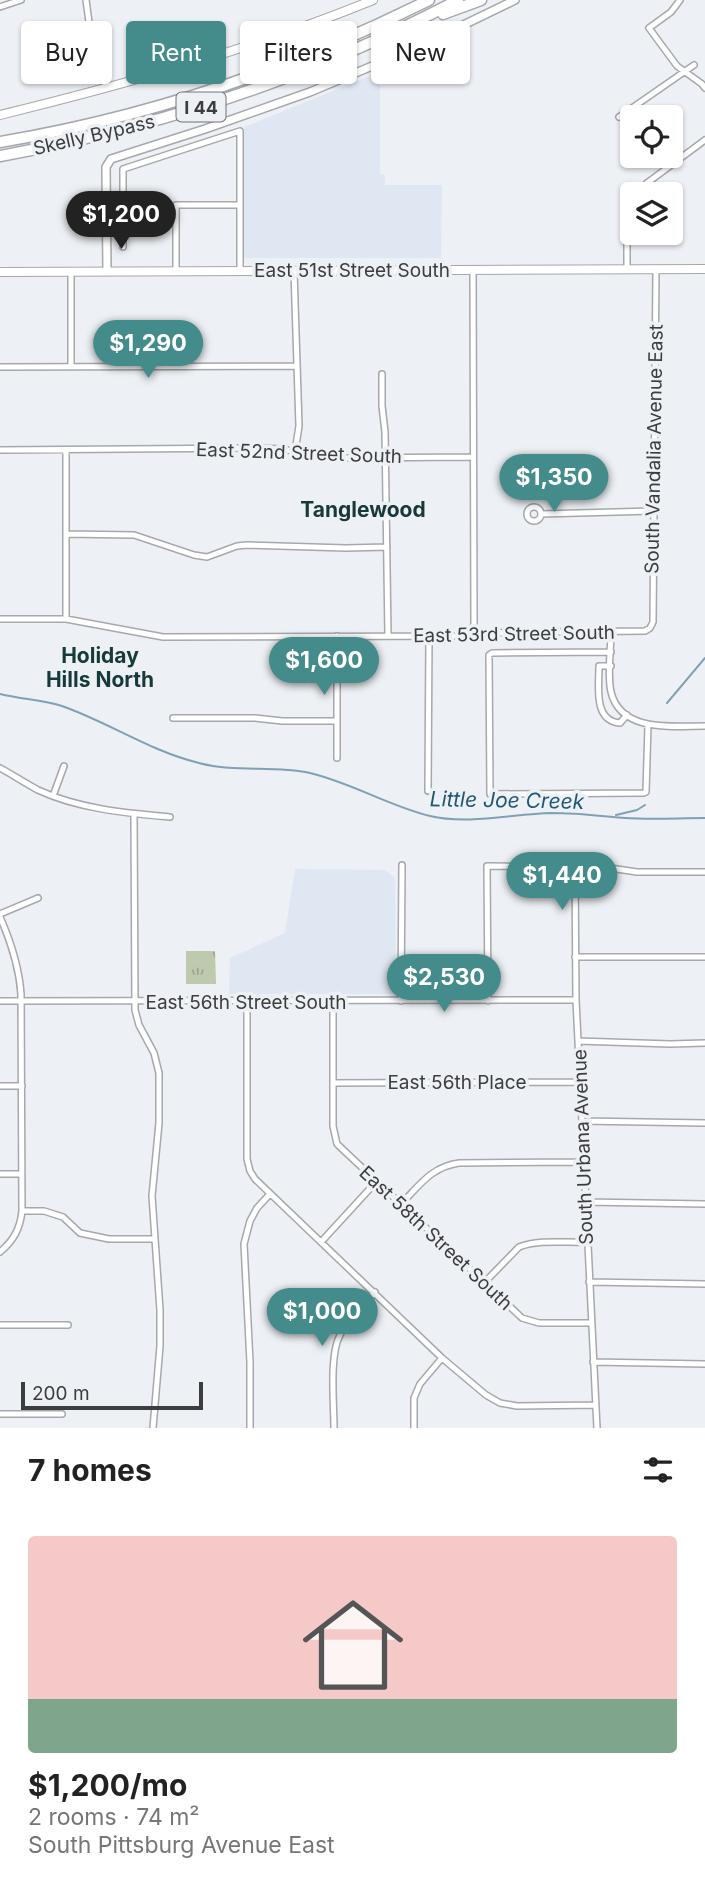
<!DOCTYPE html>
<meta charset="utf-8">
<style>
:root{--surface:#fff;--page:#f2f2f2;--text:#222;--muted:#767676;--accent:#448c8c}
body{margin:0;font-family:Inter,sans-serif;background:var(--page);color:var(--text);height:100vh;display:flex;flex-direction:column;font-size:26px;white-space:nowrap}
*{box-sizing:border-box;margin:0}
p{font-size:23px;color:var(--muted)}
.icon{flex:none;width:38px;height:38px;fill:none;stroke:currentColor;stroke-width:2;stroke-linecap:round;stroke-linejoin:round}
.map{position:relative;height:1428px;overflow:hidden}
.panel{display:flex;flex-direction:column;background:var(--surface);flex:1}
.panel>*{flex:none}
.top-card{position:absolute;left:21px;top:21px;width:663px;height:63px;display:flex;gap:14px}
.buttons{position:absolute;left:620px;top:105px;display:grid;gap:14px}
.buttons a{display:grid;place-items:center;width:63px;height:63px;border-radius:7px;background:var(--surface);box-shadow:0 2px 5px #0004;font-size:35px}
.scale{position:absolute;left:21px;bottom:18px;width:182px;box-sizing:border-box;padding-left:7px;border:4px solid #3c3d3e;border-top:0;font-size:19px;line-height:24px;white-space:nowrap;color:#3c3d3e;-webkit-text-stroke:5px #edf0f4;paint-order:stroke}
.price{position:absolute;translate:-50% -60px;padding:0 16px;border-radius:24px;background:var(--accent);color:#fff;font-size:23px;line-height:46px;filter:drop-shadow(0 2px 4px #0008)}
.price::after{content:'';position:absolute;left:50%;top:42px;width:21px;height:16px;margin-left:-10px;background:inherit;clip-path:polygon(0 0,100% 0,50% 100%)}
.price.active{background:#222;color:#fff}
ul{padding:0;list-style:none}
li{display:grid;align-content:center;gap:14px;height:371px;padding:0 28px}
li span{display:grid;place-items:center;height:217px;border-radius:7px;color:#555}
li>.icon{margin-inline-start:auto}
span .icon{width:126px;height:126px;fill:#fffc;stroke-width:1}
li b{font-size:30px}
h2{display:flex;justify-content:space-between;align-items:center;height:84px;padding:0 28px;font-size:30px}
.tag{padding:0 24px;border-radius:7px;background:var(--surface);box-shadow:0 2px 5px #0004;font-size:24px;line-height:63px}
.tag.active{background:var(--accent);color:#fff}
.map>svg:first-child{display:block}
</style>
<div class="map">
<svg width="705" height="1428" viewBox="0 0 705 1428">
<defs>
<pattern id="grass-tufts" width="24" height="20" patternUnits="userSpaceOnUse" patternTransform="scale(1.75)"><rect width="24" height="20" fill="#bdcaae"/><path d="M3 7l-1-3M5 7V3M7 7l1-3M15 17l-1-3M17 17v-4M19 17l1-3" fill="none" stroke="#9ba58f"/></pattern>
</defs>
<rect width="100%" height="100%" fill="#edf0f4"/>
<path fill="#dfe7f2" d="M380,72V174L385,175V185H442L441,258H243L244,127Z
M295,869L385,870L395,878L396,994H229L230,958L285,933Z"/>
<path fill="url(#grass-tufts)" d="M186,951H215L216,984H186Z"/>
<g fill="none" stroke-linecap="round" stroke-linejoin="round">
<path stroke="#80a1b4" stroke-width="2" d="M0,694C20,699 43,700 62,706C110,723 150,751 199,763C236,773 273,765 310,773C352,783 389,806 430,816C468,825 513,814 551,813C577,813 601,816 625,818C651,820 679,818 705,818
M667,703L705,658
M616,815L637,810L645,805"/>
<g stroke="#a5a8ac" stroke-width="8">
<path id="minor" d="M86,0L89,22L106,87
M680,0L671,12L649,28L677,66L702,84L705,88
M0,7L21,0
M619,117L694,65
M637,194L647,183L705,140
M123,247V169L240,131V271
M627,270V222L632,205
M71,271V367
M176,271V205H239
M294,271L299,426L295,452
M0,367L296,366
M382,374V406L385,432L388,636
M0,450L260,448L280,449L343,458L473,457
M66,450V619
M527 514a7 7 0 1 1 14 0a7 7 0 1 1-14 0Z
M541,514L653,511
M66,534L134,535L194,555L207,557L237,546L247,545L346,548L387,547
M0,619H66L163,637L463,636L471,633L645,631L650,628L653,622L656,270
M611,632C611,649 607,675 611,692C621,733 673,726 705,726
M471,633L474,624L473,270
M337,636V758
M611,652L492,653L489,655L490,794L644,793L646,792L648,725
M611,666H599C599,686 593,721 620,723L627,715
M173,718H255L282,721H337
M0,768C13,775 25,783 38,790C79,809 126,813 170,817
M428,791L429,636
M53,796L64,766
M134,814L135,1010L139,1025L154,1053L159,1073V1123L152,1196L160,1310V1346L153,1428
M575,866L576,1000L597,1428
M0,914L38,898
M0,917C11,942 19,966 21,994L22,1211C20,1229 14,1240 0,1252
M575,957H705
M0,1001L576,1000
M247,1001V1159L250,1171L255,1179L442,1358L486,1395L500,1403L517,1406L596,1405
M333,1001V1126L337,1144L522,1318L539,1323H591
M401,1001L402,865
M488,1001L487,866L603,867L637,872H705
M578,1041L670,1044L705,1043
M333,1083L580,1082
M0,1086H22
M582,1121L705,1123
M0,1174H22
M586,1202L705,1204
M401,1204C420,1185 431,1167 459,1163L584,1162
M22,1211H44L63,1217L80,1233L109,1239H154
M321,1242L376,1182
M589,1282L705,1284
M484,1283L519,1247C539,1239 565,1243 587,1242
M0,1325H68
M593,1362L705,1364
M0,1414H62
M250,1428V1362L244,1244L250,1221L257,1208L270,1194
M334,1428C334,1404 329,1355 340,1335C348,1319 363,1306 375,1292
M414,1428V1398L420,1384L442,1358"/>
</g>
<g stroke="#a5a8ac" stroke-width="10">
<path id="tertiary" d="M107,271L106,167L111,159L205,129L310,92L420,46L515,0"/>
</g>
<g stroke="#a5a8ac" stroke-width="10">
<path id="secondary" d="M0,115C126,84 253,49 373,0
M0,272L705,269"/>
</g>
<g stroke="#a5a8ac" stroke-width="13">
<path id="motorway" d="M443,14L481,0
M0,142C150,117 293,68 429,0
M0,156C160,127 314,76 458,0"/>
</g>
<use href="#minor" stroke="#fff" stroke-width="5"/>
<use href="#tertiary" stroke="#fff" stroke-width="7"/>
<use href="#secondary" stroke="#fff" stroke-width="8"/>
<use href="#motorway" stroke="#fff" stroke-width="10"/>
</g>
<g text-anchor="middle" dominant-baseline="central" stroke-width="7" stroke-linejoin="round" paint-order="stroke">
<rect fill="#edf0f4" stroke="#717375" stroke-width="2" x="176.5" y="92.5" width="49" height="29" rx="5"/>
<g font-size="18" font-weight="bold" fill="#3c3d3e">
<text x="201" y="107">I 44</text>
</g>
<g font-size="19" fill="#3c3d3e" stroke="#edf0f4">
<text transform="translate(94 135) rotate(-13)">Skelly Bypass</text>
<text x="352" y="270">East 51st Street South</text>
<text transform="translate(654 449) rotate(-89)">South Vandalia Avenue East</text>
<text transform="translate(299 453) rotate(2)">East 52nd Street South</text>
<text transform="translate(514 634) rotate(-1)">East 53rd Street South</text>
<text x="246" y="1002">East 56th Street South</text>
<text x="457" y="1082">East 56th Place</text>
<text transform="translate(583 1147) rotate(-92)">South Urbana Avenue</text>
<text transform="translate(436 1238) rotate(43)">East 58th Street South</text>
</g>
<g font-size="21" font-weight="bold" fill="#163939" stroke="#edf0f4">
<text x="363" y="509">Tanglewood</text>
<text x="100" y="655">Holiday<tspan x="100" dy="24">Hills North</tspan></text>
</g>
<g font-size="21" font-style="italic" fill="#1e5873" stroke="#edf0f4">
<text transform="translate(507 800) rotate(1)">Little Joe Creek</text>
</g>
</g>
</svg>
<div class="buttons">
<a><svg class="icon" aria-label="locate" viewBox="0 0 24 24"><circle cx="12" cy="12" r="6"/><path d="M12 2v4M12 18v4M2 12h4M18 12h4"/></svg></a>
<a><svg class="icon" aria-label="layers" viewBox="0 0 24 24"><path d="M12 4l9 5-9 5-9-5zM3 14l9 5 9-5"/></svg></a>
</div>
<div class="scale">200 m</div>
<b class="price active" style="left:121px;top:251px">$1,200</b>
<b class="price" style="left:148px;top:380px">$1,290</b>
<b class="price" style="left:554px;top:514px">$1,350</b>
<b class="price" style="left:324px;top:697px">$1,600</b>
<b class="price" style="left:562px;top:912px">$1,440</b>
<b class="price" style="left:444px;top:1014px">$2,530</b>
<b class="price" style="left:322px;top:1348px">$1,000</b>
<div class="top-card">
<a class="tag">Buy</a>
<a class="tag active">Rent</a>
<a class="tag">Filters</a>
<a class="tag">New</a>
</div>
</div>
<section class="panel">
<h2>7 homes<svg class="icon" aria-label="filters" viewBox="0 0 24 24"><path d="M4 7h16M4 17h16"/><circle cx="9" cy="7" r="2"/><circle cx="15" cy="17" r="2"/></svg></h2>
<ul>
<li><span style="background:linear-gradient(#f6c9c9 75%,#7fa58c 0)"><svg class="icon" aria-label="home" viewBox="0 0 24 24"><path d="M3 11l9-7 9 7M6 9v11h12V9"/></svg></span><div><b>$1,200/mo</b><p>2 rooms · 74 m²</p><p>South Pittsburg Avenue East</p></div></li>
</ul>
</section>
